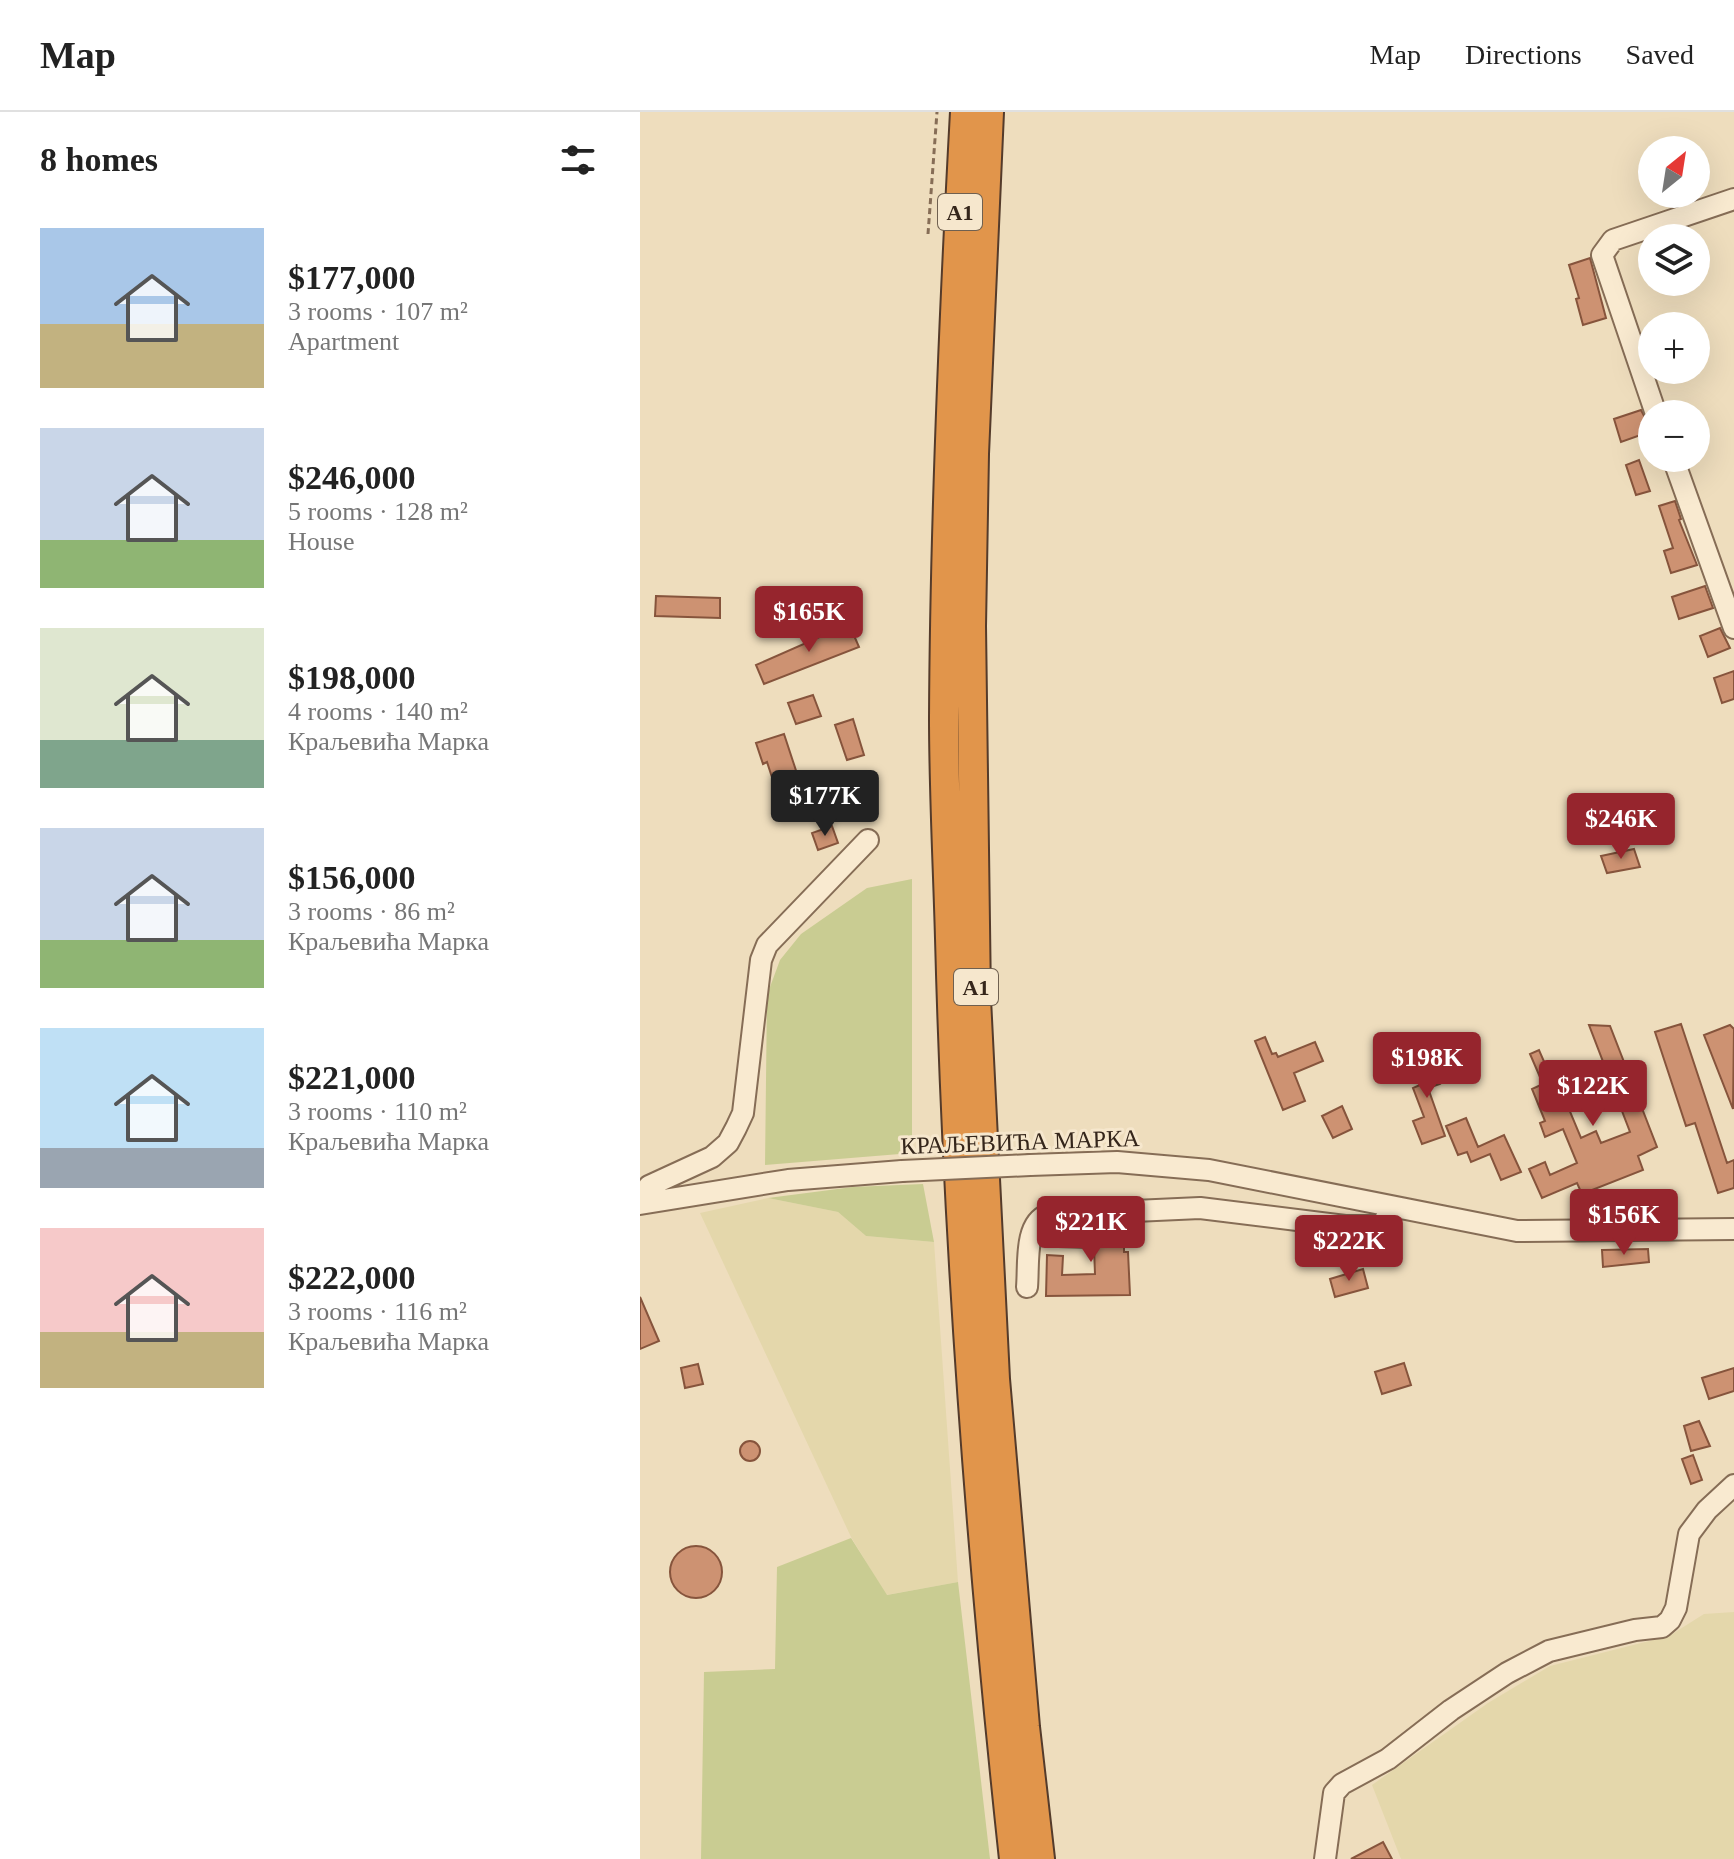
<!DOCTYPE html>
<meta charset="utf-8">
<style>
:root{--surface:#fff;--page:#f6f6f6;--text:#222;--muted:#767676;--line:#e0e0e0;--accent:#96252d}
body{margin:0;font-family:"Times New Roman",serif;background:var(--page);color:var(--text);height:100vh;display:flex;flex-direction:column;font-size:30px;white-space:nowrap}
*{box-sizing:border-box;margin:0}
p{font-size:26px;color:var(--muted)}
.icon{flex:none;width:44px;height:44px;fill:none;stroke:currentColor;stroke-width:2;stroke-linecap:round;stroke-linejoin:round}
.map{position:relative;flex:1;overflow:hidden}
.side{display:flex;flex-direction:column;background:var(--surface);width:640px}
.side>*{flex:none}
.needle{width:52px;rotate:30deg}
.buttons{position:absolute;left:998px;top:24px;display:grid;gap:16px}
.buttons a{display:grid;place-items:center;width:72px;height:72px;border-radius:50%;background:var(--surface);box-shadow:0 8px 32px #0002;font-size:40px}
.price{position:absolute;translate:-50% -68px;padding:0 18px;border-radius:8px;background:var(--accent);color:#fff;font-size:26px;line-height:52px;filter:drop-shadow(0 2px 4px #0008)}
.price::after{content:'';position:absolute;left:50%;top:48px;width:24px;height:18px;margin-left:-12px;background:inherit;clip-path:polygon(0 0,100% 0,50% 100%)}
.price.on{background:#222;color:#fff}
ul{padding:0;list-style:none}
li{display:flex;align-items:center;gap:24px;height:200px;padding:0 40px}
li span{display:grid;place-items:center;flex:none;width:224px;height:160px;border-radius:0px;color:#555}
li>.icon{margin-inline-start:auto}
span .icon{width:96px;height:96px;fill:#fffc;stroke-width:1}
li b{font-size:34px}
h2{display:flex;justify-content:space-between;align-items:center;height:96px;padding:0 40px;font-size:34px}
header{display:flex;align-items:center;gap:48px;box-sizing:border-box;height:112px;padding:0 40px;background:var(--surface);border-bottom:2px solid var(--line)}
header strong{font-size:38px}
nav{display:flex;gap:44px;margin-inline-start:auto;font-size:28px}
main{display:flex;flex:1;min-height:0}
.map>svg:first-child{display:block}
</style>
<header>
<strong>Map</strong>
<nav><a>Map</a><a>Directions</a><a>Saved</a></nav>
</header>
<main>
<section class="side">
<h2>8 homes<svg class="icon" aria-label="filters" viewBox="0 0 24 24"><path d="M4 7h16M4 17h16"/><circle cx="9" cy="7" r="2"/><circle cx="15" cy="17" r="2"/></svg></h2>
<ul>
<li><span style="background:linear-gradient(#a9c7e8 60%,#c2b280 0)"><svg class="icon" aria-label="home" viewBox="0 0 24 24"><path d="M3 11l9-7 9 7M6 9v11h12V9"/></svg></span><div><b>$177,000</b><p>3 rooms · 107 m²</p><p>Apartment</p></div></li>
<li><span style="background:linear-gradient(#c9d6e8 70%,#8fb573 0)"><svg class="icon" aria-label="home" viewBox="0 0 24 24"><path d="M3 11l9-7 9 7M6 9v11h12V9"/></svg></span><div><b>$246,000</b><p>5 rooms · 128 m²</p><p>House</p></div></li>
<li><span style="background:linear-gradient(#dfe7d0 70%,#7fa58c 0)"><svg class="icon" aria-label="home" viewBox="0 0 24 24"><path d="M3 11l9-7 9 7M6 9v11h12V9"/></svg></span><div><b>$198,000</b><p>4 rooms · 140 m²</p><p>Краљевића Марка</p></div></li>
<li><span style="background:linear-gradient(#c9d6e8 70%,#8fb573 0)"><svg class="icon" aria-label="home" viewBox="0 0 24 24"><path d="M3 11l9-7 9 7M6 9v11h12V9"/></svg></span><div><b>$156,000</b><p>3 rooms · 86 m²</p><p>Краљевића Марка</p></div></li>
<li><span style="background:linear-gradient(#bfe0f5 75%,#9aa5b1 0)"><svg class="icon" aria-label="home" viewBox="0 0 24 24"><path d="M3 11l9-7 9 7M6 9v11h12V9"/></svg></span><div><b>$221,000</b><p>3 rooms · 110 m²</p><p>Краљевића Марка</p></div></li>
<li><span style="background:linear-gradient(#f6c9c9 65%,#c2b280 0)"><svg class="icon" aria-label="home" viewBox="0 0 24 24"><path d="M3 11l9-7 9 7M6 9v11h12V9"/></svg></span><div><b>$222,000</b><p>3 rooms · 116 m²</p><p>Краљевића Марка</p></div></li>
</ul>
</section>
<div class="map">
<svg width="1094" height="1747" viewBox="0 0 1094 1747">
<rect width="100%" height="100%" fill="#eeddbd"/>
<path fill="#e4d7ab" d="M128,1086L198,1100L226,1124L294,1130L318,1470L246,1483L211,1425L60,1101Z
M1094,1500V1747H761L732,1673L848,1591L910,1554L1029,1524L1064,1502Z"/>
<path fill="#c9cc92" d="M272,767V1041L125,1053L127,883L140,848L161,822L227,776Z
M283,1072L294,1130L226,1124L198,1100L128,1086L213,1075Z
M211,1426L247,1483L318,1470L350,1747H61L64,1560L135,1557L137,1455Z"/>
<path fill="#cd9272" stroke="#86543c" stroke-width="2" d="M950,146L966,206L943,213L936,187L939,186L929,153Z
M1001,298L1012,319L981,330L974,307Z
M999,348L1010,379L996,383L986,353Z
M1035,389L1041,407L1039,408L1057,453L1031,461L1024,439L1033,436L1019,394Z
M1065,474L1073,496L1039,507L1032,485Z
M16,484L80,486V506L15,504Z
M209,512L219,535L124,572L116,553Z
M1080,516L1090,536L1068,545L1060,524Z
M1094,559V587L1082,591L1074,566Z
M173,583L181,604L156,612L148,591Z
M213,607L224,643L207,648L195,613Z
M144,622L168,695L144,702L127,650L123,652L116,631Z
M192,714L198,731L178,738L172,721Z
M994,737L1000,755L967,761L961,744Z
M1041,912L1087,1051L1094,1048V1076L1078,1081L1055,1011L1046,1014L1015,920Z
M949,913L970,914L1017,1035L998,1044L1003,1058L942,1082L937,1071L902,1086L889,1057L905,1050L910,1063L937,1051L923,1017L905,1025L900,1011L905,1009L892,977L903,972L890,942L899,938L912,968L916,966L941,1026L956,1019L961,1031L990,1020Z
M1090,913L1094,917L1093,997L1064,923Z
M625,925L632,942L636,941L638,945L675,930L683,949L654,961L665,989L643,998L615,929Z
M788,941L800,972L788,976L805,1024L782,1032L773,1009L784,1005L773,976L780,973L770,948Z
M702,994L712,1017L693,1026L682,1004Z
M826,1006L838,1035L864,1023L881,1060L861,1068L850,1042L831,1050L827,1040L818,1043L806,1014Z
M467,1114V1120H484V1140H488L490,1183L406,1184L407,1143L423,1144L422,1163L455,1162L454,1136L419,1135V1115Z
M1008,1137L1009,1150L963,1155L962,1138Z
M723,1157L728,1176L695,1185L690,1167Z
M0,1185L19,1229L0,1237Z
M764,1251L771,1273L742,1282L735,1260Z
M58,1252L63,1272L45,1276L41,1256Z
M1094,1256V1279L1069,1287L1062,1266Z
M1059,1309L1070,1334L1051,1339L1044,1314Z
M100 1339a10 10 0 1 1 20 0a10 10 0 1 1-20 0Z
M1053,1343L1062,1368L1051,1372L1042,1347Z
M30 1460a26 26 0 1 1 52 0a26 26 0 1 1-52 0Z
M743,1730L752,1747H711Z"/>
<g fill="none" stroke-linecap="round" stroke-linejoin="round">
<g stroke="#866d56" stroke-width="24">
<path id="minor" d="M1016,302L962,143L973,128L1094,87
M1033,346L1094,516
M390,1053L477,1050L569,1058L877,1119L1094,1117
M0,1087L9,1074L72,1045L88,1031L96,1016L103,1001L121,848L127,833L228,728
M0,1092L148,1068L262,1059
M387,1175C389,1153 384,1112 407,1103L560,1096L705,1114H739L746,1107L749,1096
M685,1747L694,1681L702,1672L748,1647L811,1598L867,1561L909,1539L995,1518L1022,1515L1030,1508L1036,1496L1049,1422L1067,1398L1094,1373"/>
</g>
<g stroke="#543b2b" stroke-width="32">
<path id="highway" d="M325,0C314,202 305,404 304,606C304,680 308,753 310,826C318,1134 341,1441 374,1747
M349,0L334,342L331,514L336,887L355,1267L385,1615L400,1747"/>
</g>
<path stroke="#866d56" stroke-width="3" stroke-dasharray="6 4" stroke-linecap="butt" d="M288,122L297,0"/>
<use href="#minor" stroke="#f9ead0" stroke-width="20"/>
<use href="#highway" stroke="#e1954b" stroke-width="28"/>
<g stroke="#866d56" stroke-width="24" stroke-linecap="butt">
<path id="minor-bridge" d="M262,1059L390,1053"/>
</g>
<use href="#minor-bridge" stroke="#f9ead0" stroke-width="20"/>
</g>
<g text-anchor="middle" dominant-baseline="central" stroke-width="6" stroke-linejoin="round" paint-order="stroke">
<g fill="#f6e7cd" stroke="#6f6050" stroke-width="2">
<rect x="298" y="82" width="44" height="36" rx="6"/>
<rect x="314" y="857" width="44" height="36" rx="6"/>
</g>
<g font-size="22" font-weight="bold" fill="#35261b">
<text x="320" y="100">A1</text>
<text x="336" y="875">A1</text>
</g>
<g font-size="24" fill="#35261b" stroke="#f6e7cd">
<text transform="translate(380 1030) rotate(-2)">КРАЉЕВИЋА МАРКА</text>
</g>
</g>
</svg>
<div class="buttons">
<a><svg class="needle" viewBox="-14 -14 28 28"><path d="M0-13l5 13h-10z" fill="#e53935"/><path d="M0 13l5-13h-10z" fill="#767676"/></svg></a>
<a><svg class="icon" aria-label="layers" viewBox="0 0 24 24"><path d="M12 4l9 5-9 5-9-5zM3 14l9 5 9-5"/></svg></a>
<a>+</a>
<a>−</a>
</div>
<b class="price" style="left:169px;top:542px">$165K</b>
<b class="price on" style="left:185px;top:726px">$177K</b>
<b class="price" style="left:981px;top:749px">$246K</b>
<b class="price" style="left:787px;top:988px">$198K</b>
<b class="price" style="left:953px;top:1016px">$122K</b>
<b class="price" style="left:984px;top:1145px">$156K</b>
<b class="price" style="left:451px;top:1152px">$221K</b>
<b class="price" style="left:709px;top:1171px">$222K</b>
</div>
</main>
